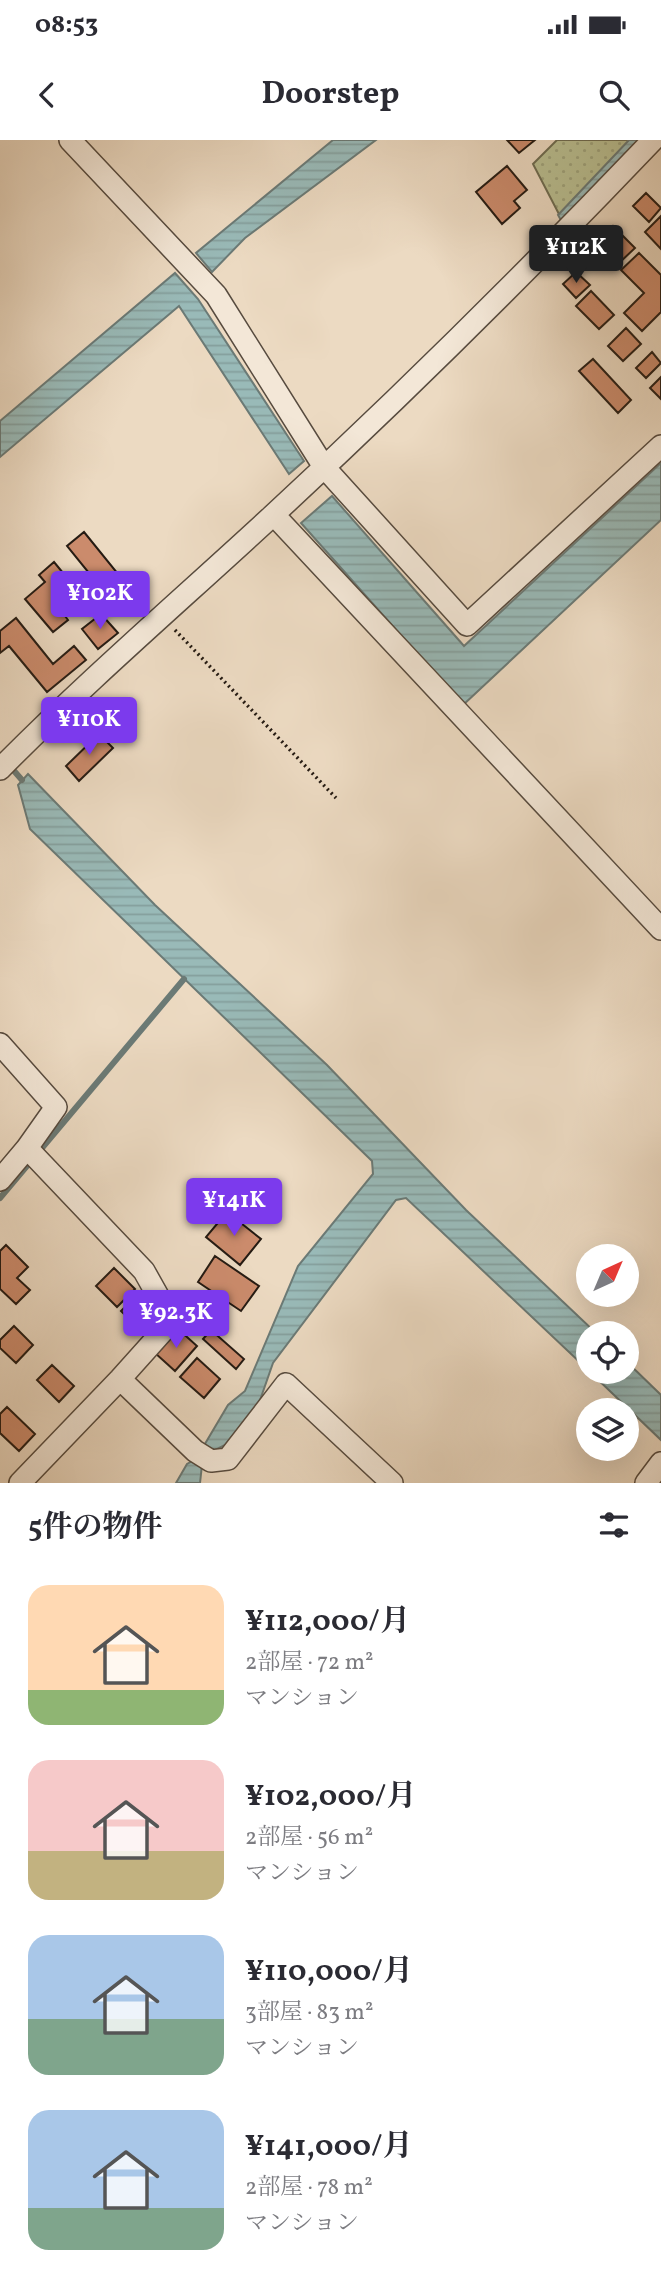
<!DOCTYPE html>
<html lang="ja">
<meta charset="utf-8">
<style>
:root{--surface:#fff;--page:#f2f2f3;--text:#2b2b33;--muted:#7c7c81;--accent:#7c3aed}
body{margin:0;font-family:Vollkorn,"Noto Serif JP",serif;background:var(--page);color:var(--text);height:100vh;display:flex;flex-direction:column;font-size:26px;white-space:nowrap}
*{box-sizing:border-box;margin:0}
p{font-size:23px;color:var(--muted)}
.icon{flex:none;width:38px;height:38px;fill:none;stroke:currentColor;stroke-width:2;stroke-linecap:round;stroke-linejoin:round}
.map{position:relative;height:1343px;overflow:hidden}
.sheet{display:flex;flex-direction:column;background:var(--surface);flex:1}
.sheet>*{flex:none}
.needle{width:46px;rotate:44deg}
.fabs{position:absolute;left:576px;top:1104px;display:grid;gap:14px}
.fabs a{display:grid;place-items:center;width:63px;height:63px;border-radius:50%;background:var(--surface);box-shadow:0 7px 28px #0002;font-size:35px}
.price{position:absolute;translate:-50% -60px;padding:0 16px;border-radius:7px;background:var(--accent);color:#fff;font-size:23px;line-height:46px;filter:drop-shadow(0 2px 4px #0008)}
.price::after{content:'';position:absolute;left:50%;top:42px;width:21px;height:16px;margin-left:-10px;background:inherit;clip-path:polygon(0 0,100% 0,50% 100%)}
.price.selected{background:#222;color:#fff}
ul{padding:0;list-style:none}
li{display:flex;align-items:center;gap:21px;height:175px;padding:0 28px}
li span{display:grid;place-items:center;flex:none;width:196px;height:140px;border-radius:21px;color:#555}
li>.icon{margin-inline-start:auto}
span .icon{width:84px;height:84px;fill:#fffc;stroke-width:1}
li b{font-size:30px}
h2{display:flex;justify-content:space-between;align-items:center;height:84px;padding:0 28px;font-size:30px}
.status{display:flex;justify-content:space-between;align-items:center;height:49px;padding:0 35px;background:var(--surface);direction:ltr}
.status svg{height:19px;fill:currentColor}
header{display:flex;justify-content:space-between;align-items:center;height:91px;padding:0 28px;background:var(--surface);font-size:32px;font-weight:700}
.map>svg:first-child{display:block}
</style>
<div class="status"><b>08:53</b><svg viewBox="0 0 49 12"><path d="M0 12V9h3v3zM5 12V6h3v6zM10 12V3h3v9zM15 12V0h3v12zM26 1h20v11H26zM47 4h2v5h-2z"/></svg></div>
<header><svg class="icon" aria-label="back" viewBox="0 0 24 24"><path d="M15 5l-7 7 7 7"/></svg>Doorstep<svg class="icon" aria-label="search" viewBox="0 0 24 24"><circle cx="10" cy="10" r="6"/><path d="M15 15l6 6"/></svg></header>
<div class="map">
<svg width="661" height="1343" viewBox="0 0 661 1343">
<defs>
<pattern id="grass-dots" width="8" height="8" patternUnits="userSpaceOnUse" patternTransform="scale(1.75)"><rect width="8" height="8" fill="#b9bf92"/><path d="M2 2h.1M6 6h.1" fill="none" stroke="#9fa47d" stroke-width="1.8" stroke-linecap="round"/></pattern>
<pattern id="water-rules" width="6" height="5" patternUnits="userSpaceOnUse" patternTransform="scale(1.75)"><rect width="6" height="5" fill="#99bab8"/><path d="M0 2.5h6" fill="none" stroke="#849f9d"/></pattern>
</defs>
<rect width="100%" height="100%" fill="#ecdac2"/>
<filter id="stains"><feTurbulence type="fractalNoise" baseFrequency=".00286" numOctaves="4"/><feColorMatrix values="0 0 0 0 .2 0 0 0 0 .09 0 0 0 0 .02 0 0 0 .5 -.17"/></filter>
<radialGradient id="worn" r=".72"><stop offset=".6" stop-color="#630" stop-opacity="0"/><stop offset="1" stop-color="#630" stop-opacity=".3"/></radialGradient>
<path fill="url(#grass-dots)" stroke="#6f6d52" stroke-width="2" d="M557,0H628L632,4L561,78L533,24Z"/>
<path fill="url(#water-rules)" stroke="#6b7a76" stroke-width="2" d="M333,0H376L245,98L212,132L196,113Z
M629,0H640L562,82L558,75Z
M175,133L198,159L304,321L289,334L179,166L0,317V281Z
M661,323V380L463,565L301,383L332,356L464,506Z
M28,634L155,765L327,925L466,1070L596,1193L588,1194V1230L406,1058L396,1060L273,1223L259,1263L225,1305L213,1311L202,1325L200,1343H176L187,1324L196,1319L228,1265L245,1251L298,1126L373,1034L372,1021L30,689L18,645Z
M627,1222L661,1255V1300L590,1232H626Z"/>
<g fill="none" stroke-linecap="round" stroke-linejoin="round">
<path stroke="#6b7a76" stroke-width="6" d="M8,624L22,640
M0,1058L184,839"/>
</g>
<path fill="#cb8b6c" stroke="#251b13" stroke-width="2" d="M507,0H535L519,13Z
M507,26L527,50L514,61L520,68L502,84L476,52Z
M646,53L661,68L649,82L633,66Z
M661,76V109L645,92Z
M613,86L635,108L618,124L597,102Z
M639,113L661,135V172L642,191L624,173L644,153L621,130Z
M576,132L590,145L576,158L563,144Z
M591,151L614,175L599,189L576,166Z
M626,188L641,204L623,221L608,206Z
M652,212L661,223L646,238L636,228Z
M593,219L631,260L618,273L579,231Z
M661,237V259L650,248Z
M84,392L127,445L110,459L67,406Z
M54,422L82,456L62,472L68,480L53,492L25,459L45,442L39,435Z
M101,474L118,493L98,509L82,489Z
M16,478L53,524L74,506L86,520L47,552L9,506L0,513V491Z
M99,594L113,608L79,641L66,626Z
M227,1072L261,1099L240,1125L206,1097Z
M6,1105L28,1127L17,1138L30,1150L16,1164L0,1149V1111Z
M215,1116L259,1146L241,1171L198,1142Z
M114,1128L135,1149L117,1167L96,1146Z
M136,1156L158,1178L143,1193L121,1171Z
M14,1186L33,1205L16,1223L0,1208V1200Z
M177,1188L197,1206L175,1231L155,1213Z
M211,1190L244,1219L236,1229L203,1199Z
M197,1218L220,1239L204,1258L180,1237Z
M52,1225L74,1246L59,1262L37,1240Z
M7,1267L35,1294L19,1311L0,1293V1274Z"/>
<g fill="none" stroke-linecap="round" stroke-linejoin="round">
<g stroke="#574b3f" stroke-width="24">
<path id="minor" d="M70,0L216,155L324,327L467,485L661,306
M274,375L661,789
M0,629C87,541 181,460 272,376C403,255 530,129 653,0
M0,904L56,967L27,1008L0,1040
M120,1239L195,1311L211,1321L228,1319L286,1244L392,1343
M20,1343L120,1239L172,1181L144,1131L27,1008
M646,1343L661,1323"/>
</g>
<path stroke="#251b13" stroke-width="3.5" stroke-dasharray="2 3.5" stroke-linecap="butt" d="M175,490L336,658"/>
<use href="#minor" stroke="#f3e7d7" stroke-width="21"/>
</g>
<rect width="100%" height="100%" filter="url(#stains)"/>
<rect width="100%" height="100%" fill="url(#worn)"/>
</svg>
<div class="fabs">
<a><svg class="needle" viewBox="-14 -14 28 28"><path d="M0-13l5 13h-10z" fill="#e53935"/><path d="M0 13l5-13h-10z" fill="#7c7c81"/></svg></a>
<a><svg class="icon" aria-label="locate" viewBox="0 0 24 24"><circle cx="12" cy="12" r="6"/><path d="M12 2v4M12 18v4M2 12h4M18 12h4"/></svg></a>
<a><svg class="icon" aria-label="layers" viewBox="0 0 24 24"><path d="M12 4l9 5-9 5-9-5zM3 14l9 5 9-5"/></svg></a>
</div>
<b class="price selected" style="left:576px;top:145px">¥112K</b>
<b class="price" style="left:100px;top:491px">¥102K</b>
<b class="price" style="left:89px;top:617px">¥110K</b>
<b class="price" style="left:234px;top:1098px">¥141K</b>
<b class="price" style="left:176px;top:1210px">¥92.3K</b>
</div>
<section class="sheet">
<h2>5件の物件<svg class="icon" aria-label="filters" viewBox="0 0 24 24"><path d="M4 7h16M4 17h16"/><circle cx="9" cy="7" r="2"/><circle cx="15" cy="17" r="2"/></svg></h2>
<ul>
<li><span style="background:linear-gradient(#ffd9b3 75%,#8fb573 0)"><svg class="icon" aria-label="home" viewBox="0 0 24 24"><path d="M3 11l9-7 9 7M6 9v11h12V9"/></svg></span><div><b>¥112,000/月</b><p>2部屋 · 72 m²</p><p>マンション</p></div></li>
<li><span style="background:linear-gradient(#f6c9c9 65%,#c2b280 0)"><svg class="icon" aria-label="home" viewBox="0 0 24 24"><path d="M3 11l9-7 9 7M6 9v11h12V9"/></svg></span><div><b>¥102,000/月</b><p>2部屋 · 56 m²</p><p>マンション</p></div></li>
<li><span style="background:linear-gradient(#a9c7e8 60%,#7fa58c 0)"><svg class="icon" aria-label="home" viewBox="0 0 24 24"><path d="M3 11l9-7 9 7M6 9v11h12V9"/></svg></span><div><b>¥110,000/月</b><p>3部屋 · 83 m²</p><p>マンション</p></div></li>
<li><span style="background:linear-gradient(#a9c7e8 70%,#7fa58c 0)"><svg class="icon" aria-label="home" viewBox="0 0 24 24"><path d="M3 11l9-7 9 7M6 9v11h12V9"/></svg></span><div><b>¥141,000/月</b><p>2部屋 · 78 m²</p><p>マンション</p></div></li>
</ul>
</section>
